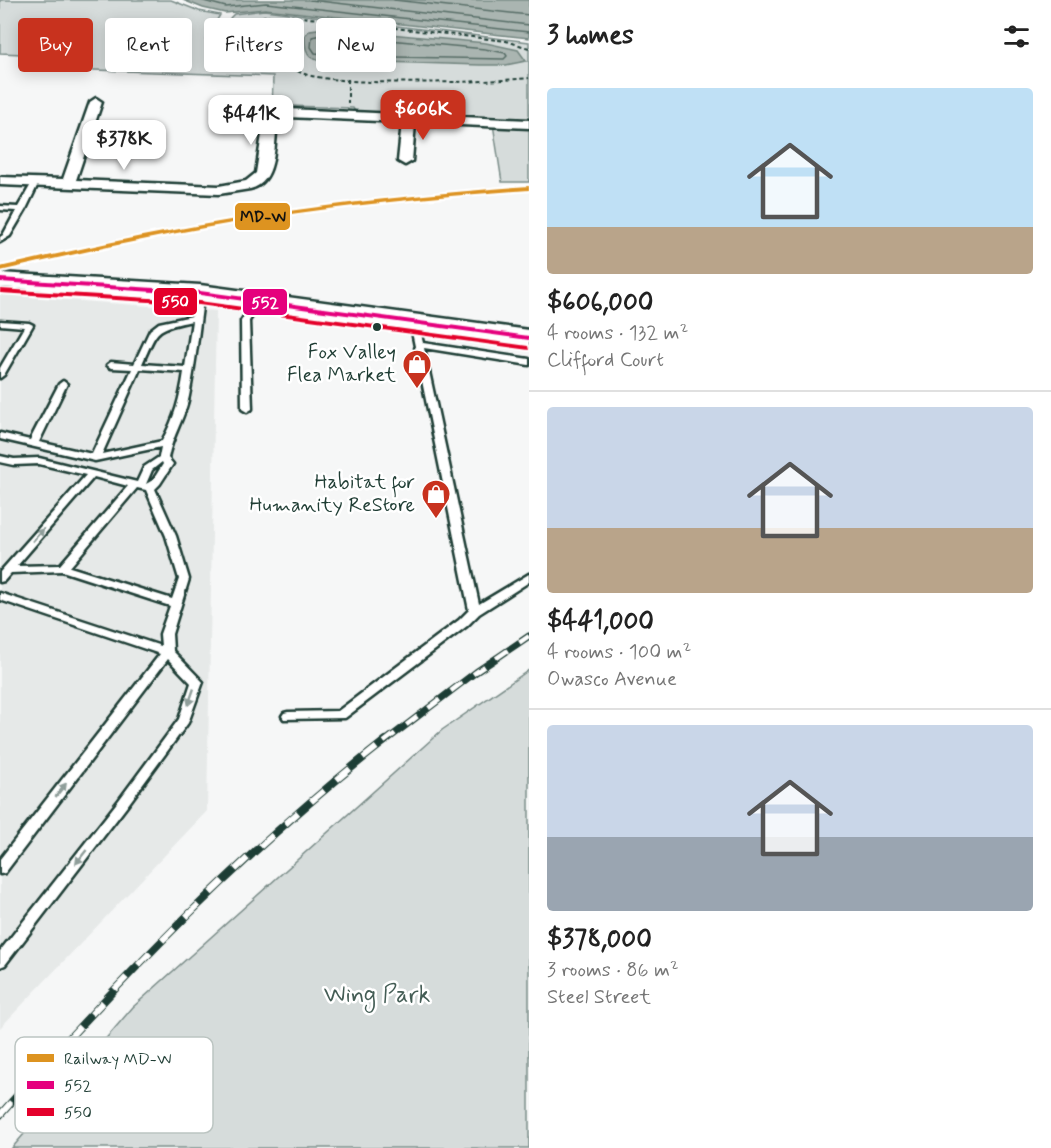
<!DOCTYPE html>
<meta charset="utf-8">
<style>
:root{--surface:#fff;--page:#f6f6f6;--text:#222;--muted:#767676;--line:#e0e0e0;--accent:#c8321e}
body{margin:0;font-family:Mynerve,sans-serif;background:var(--page);color:var(--text);height:100vh;display:flex;flex-direction:column;font-size:22px;white-space:nowrap}
*{box-sizing:border-box;margin:0}
p{font-size:20px;color:var(--muted)}
.icon{flex:none;width:33px;height:33px;fill:none;stroke:currentColor;stroke-width:2;stroke-linecap:round;stroke-linejoin:round}
.map{position:relative;flex:1;overflow:hidden}
.details{display:flex;flex-direction:column;background:var(--surface);width:522px}
.details>*{flex:none}
.guide{position:absolute;left:18px;top:18px;width:420px;height:54px;display:flex;gap:12px}
.price{position:absolute;translate:-50% -51px;padding:0 14px;border-radius:12px;background:#fff;color:#222;font-size:20px;line-height:39px;filter:drop-shadow(0 2px 3px #0008)}
.price::after{content:'';position:absolute;left:50%;top:36px;width:18px;height:14px;margin-left:-9px;background:inherit;clip-path:polygon(0 0,100% 0,50% 100%)}
.price.current{background:var(--accent);color:#fff}
ul{padding:0;list-style:none}
li{display:grid;align-content:center;gap:12px;height:318px;padding:0 18px}
li+li{border-top:2px solid var(--line)}
li span{display:grid;place-items:center;height:186px;border-radius:6px;color:#555}
li>.icon{margin-inline-start:auto}
span .icon{width:108px;height:108px;fill:#fffc;stroke-width:1}
li b{font-size:26px}
h2{display:flex;justify-content:space-between;align-items:center;height:72px;padding:0 18px;font-size:26px}
.tag{padding:0 21px;border-radius:6px;background:var(--surface);box-shadow:0 3px 15px #0003;font-size:21px;line-height:54px}
.tag.current{background:var(--accent);color:#fff}
main{display:flex;flex:1;min-height:0}
.map>svg:first-child{display:block}
</style>
<main>
<div class="map">
<svg width="529" height="1148" viewBox="0 0 529 1148">
<rect width="100%" height="100%" fill="#f6f7f7"/>
<filter id="ink" filterUnits="userSpaceOnUse"><feTurbulence type="fractalNoise" baseFrequency=".0167" numOctaves="2"/><feDisplacementMap in="SourceGraphic" scale="12" xChannelSelector="R" yChannelSelector="G"/><feConvolveMatrix kernelMatrix="1 2 1 2 8 2 1 2 1" color-interpolation-filters="sRGB"/></filter>
<g filter="url(#ink)">
<path fill="#e6e9e8" d="M0,295L216,311L207,811L0,1028Z"/>
<path fill="#d6dcdb" stroke="#7a8c88" stroke-width="1.5" d="M0,0H171L199,11L220,15L210,32L215,38L206,40L214,44L208,52C228,66 256,60 279,55L277,46L234,39L230,31V18L234,14L264,10L529,42V121L356,113L353,108L290,106L272,112L273,76L66,69L70,56L0,53Z
M493,124L529,125V182H502Z
M529,670V1148H12L133,1007L442,730Z"/>
<path fill="#aab5b1" stroke="#72857f" stroke-width="1.5" d="M183,0H529V38L265,9L225,13L203,8Z
M325,28L486,43L518,50L526,61L506,65H480L317,60C305,56 305,46 305,35L310,30Z"/>
<g fill="none" stroke-linecap="round" stroke-linejoin="round">
<path stroke="#576d66" stroke-width="1.5" d="M200,0L226,7L266,3L529,32
M310,0L529,25
M394,0L529,15
M325,34L485,49L505,53L507,56L504,59L340,56L315,53L311,47L312,37Z
M324,41L356,43L359,47L356,49L322,46Z"/>
<g stroke="#1f3d34" stroke-width="5">
<path id="service" d="M33,181L39,182L26,209L10,236L0,242V237L3,235L16,211L0,210V206L18,207Z
M197,291H200L204,293C199,327 196,362 189,396C185,418 172,436 168,458L173,464L160,484L155,489L176,536L189,579L172,634L173,651L203,682L188,723L127,806L5,965L0,967V951L119,800L179,719L191,683L168,659L5,873L0,874V859L160,654L0,600V593L161,646L160,634L170,606L62,571L11,573L4,581L0,582V572L86,475L39,464L14,465L0,462V456L14,459L39,458L137,482L144,467L159,457L161,447L95,461L0,439V433L30,440L59,384L63,381L67,384L39,442L92,454L132,369L111,368L107,365L111,362L134,364L150,330L159,323L192,316ZM192,321L185,367L142,364C158,330 153,329 192,321ZM140,369L184,372C180,399 175,417 162,441L102,454ZM162,462L163,464L153,480L146,484L152,470ZM94,477L128,486L60,565L17,566ZM137,488L146,490L166,536L179,579L172,599L70,567Z
M256,299H259L263,301L249,321L252,409L247,412L242,409L241,321Z
M411,320H414L418,322L423,343L529,359V365L424,348L479,604L529,574V582L479,614L467,626L345,718L284,719L282,716L284,713L288,712L338,711L459,620L469,610L410,322Z
M0,321L29,323L33,325L4,375L0,378V368L24,327L0,325Z"/>
</g>
<g stroke="#1f3d34" stroke-width="5">
<path id="minor" d="M96,98L102,102L76,180L219,186L246,181L256,173L264,121L275,111L287,109L529,120V128L415,123L412,161L405,165L398,161L402,122L287,117L277,122C274,145 277,183 250,189L219,194L0,185V177L63,179L90,102Z"/>
</g>
<g stroke="#1f3d34" stroke-width="5">
<path id="primary" d="M0,273L200,285L529,330V346L200,301L0,287Z"/>
</g>
<path stroke="#1f3d34" stroke-width="2" stroke-dasharray="4 3" stroke-linecap="butt" d="M529,48L506,41L292,16H265L256,19L254,25L289,46L296,70C322,89 491,82 529,78
M348,79V103"/>
<use href="#service" fill="#fff" fill-rule="evenodd"/>
<use href="#minor" fill="#fff" fill-rule="evenodd"/>
<use href="#primary" fill="#fff" fill-rule="evenodd"/>
<g stroke="#1f3d34" stroke-width="7">
<path id="rail-far1" d="M384,742L476,672L529,636"/>
</g>
<g stroke="#1f3d34" stroke-width="8">
<path id="rail" d="M0,1115C119,980 244,851 386,740"/>
</g>
<use href="#rail-far1" stroke="#fff" stroke-width="4.5" stroke-dasharray="14" stroke-linecap="butt"/>
<use href="#rail" stroke="#fff" stroke-width="6" stroke-dasharray="17" stroke-linecap="butt"/>
<g stroke="#fff" stroke-width="4">
<path id="bus-1" d="M0,278L200,291L529,336V340L200,295L0,282Z"/>
</g>
<g stroke="#fff" stroke-width="4">
<path id="bus-2" d="M0,289L199,301L528,346L529,350L199,305L0,293Z"/>
</g>
<use href="#bus-1" fill="#e5007d" fill-rule="evenodd"/>
<use href="#bus-2" fill="#e4002b" fill-rule="evenodd"/>
<g stroke="#fff" stroke-width="5">
<path id="rail-1" d="M529,186V190C440,196 351,205 263,218C174,232 87,251 0,271V267C87,247 174,228 263,215C351,201 440,193 529,186Z"/>
</g>
<use href="#rail-1" fill="#dd9320" fill-rule="evenodd"/>
</g>
<defs><path id="oneway-solid" d="M-6-.8H1V-3.2L6.5 0L1 3.2V.8H-6Z" transform="scale(1.5)"/></defs>
<g fill="#8f9e9a">
<use href="#oneway-solid" transform="translate(38 535) rotate(-49)"/>
<use href="#oneway-solid" transform="translate(191 697) rotate(109)"/>
<use href="#oneway-solid" transform="translate(61 790) rotate(-52)"/>
<use href="#oneway-solid" transform="translate(81 857) rotate(128)"/>
</g>
</g>
<defs>
<g id="shop-pin" transform="scale(1.5)"><path d="M0 17L-7.5 6A9.5 9.5 0 1 1 7.5 6Z" fill="#c8321e" stroke="#fff"/><path d="M-5-2.5h2.3a2.7 3.5 0 0 1 5.4 0H5L5.5 6h-11ZM-1.5-2.5h3a1.5 2.3 0 0 0-3 0Z" fill="#fff"/></g>
</defs>
<g fill-rule="evenodd">
<use href="#shop-pin" x="417" y="364"/>
<use href="#shop-pin" x="436" y="494"/>
</g>
<circle fill="#1f3d34" stroke="#fff" stroke-width="2" cx="377" cy="327" r="5"/>
<g text-anchor="middle" dominant-baseline="central" stroke-width="5" stroke-linejoin="round" paint-order="stroke">
<g font-size="20" fill="#1f3d34" stroke="#fff" text-anchor="end">
<text x="396" y="352">Fox Valley<tspan x="396" dy="23">Flea Market</tspan></text>
<text x="415" y="482">Habitat for<tspan x="415" dy="23">Humanity ReStore</tspan></text>
</g>
<g font-size="24" fill="#445d55" stroke="#fff">
<text x="377" y="995">Wing Park</text>
</g>
</g>
<rect x="15" y="1037" width="198" height="96" rx="9" fill="#fff" stroke="#bcc5c2" stroke-width="1.5"/>
<rect x="27" y="1054" width="27" height="8" fill="#dd9320"/>
<rect x="27" y="1081" width="27" height="8" fill="#e5007d"/>
<rect x="27" y="1108" width="27" height="8" fill="#e4002b"/>
<g font-size="16" fill="#1f3d34">
<text x="64" y="1064">Railway MD-W</text>
<text x="64" y="1091">552</text>
<text x="64" y="1118">550</text>
</g>
<g stroke="#fff" stroke-width="2">
<rect x="234" y="202" width="57" height="29" rx="6" fill="#dd9320"/>
<rect x="153" y="287" width="45" height="29" rx="6" fill="#e4002b"/>
<rect x="242" y="288" width="46" height="28" rx="6" fill="#e5007d"/>
</g>
<g font-size="16" text-anchor="middle" font-weight="bold" fill="#fff">
<text x="175" y="307">550</text>
<text x="265" y="308">552</text>
</g>
<g font-size="16" text-anchor="middle" font-weight="bold" fill="#111">
<text x="263" y="222">MD-W</text>
</g>
</svg>
<b class="price current" style="left:423px;top:141px">$606K</b>
<b class="price" style="left:251px;top:146px">$441K</b>
<b class="price" style="left:124px;top:171px">$378K</b>
<div class="guide">
<a class="tag current">Buy</a>
<a class="tag">Rent</a>
<a class="tag">Filters</a>
<a class="tag">New</a>
</div>
</div>
<section class="details">
<h2>3 homes<svg class="icon" aria-label="filters" viewBox="0 0 24 24"><path d="M4 7h16M4 17h16"/><circle cx="9" cy="7" r="2"/><circle cx="15" cy="17" r="2"/></svg></h2>
<ul>
<li><span style="background:linear-gradient(#bfe0f5 75%,#b9a48a 0)"><svg class="icon" aria-label="home" viewBox="0 0 24 24"><path d="M3 11l9-7 9 7M6 9v11h12V9"/></svg></span><div><b>$606,000</b><p>4 rooms · 132 m²</p><p>Clifford Court</p></div></li>
<li><span style="background:linear-gradient(#c9d6e8 65%,#b9a48a 0)"><svg class="icon" aria-label="home" viewBox="0 0 24 24"><path d="M3 11l9-7 9 7M6 9v11h12V9"/></svg></span><div><b>$441,000</b><p>4 rooms · 100 m²</p><p>Owasco Avenue</p></div></li>
<li><span style="background:linear-gradient(#c9d6e8 60%,#9aa5b1 0)"><svg class="icon" aria-label="home" viewBox="0 0 24 24"><path d="M3 11l9-7 9 7M6 9v11h12V9"/></svg></span><div><b>$378,000</b><p>3 rooms · 86 m²</p><p>Steel Street</p></div></li>
</ul>
</section>
</main>
